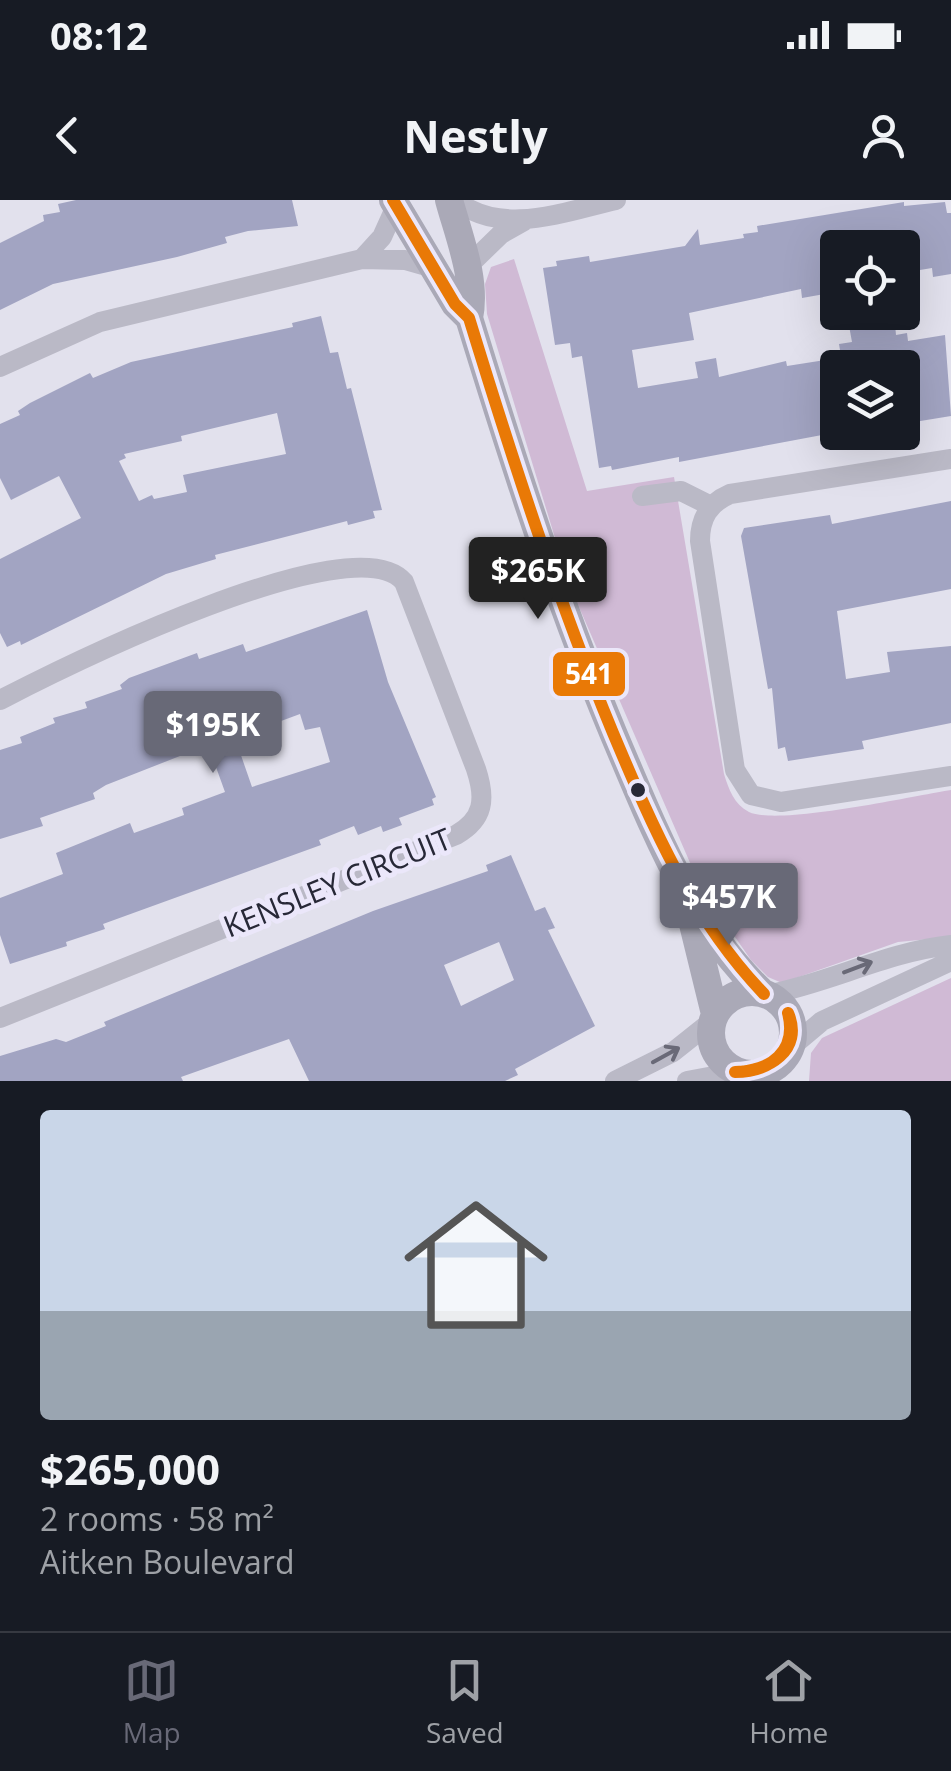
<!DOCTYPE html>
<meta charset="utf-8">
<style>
:root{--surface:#171b24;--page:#242831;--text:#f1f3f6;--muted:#9ea1a6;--line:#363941;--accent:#686977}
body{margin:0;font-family:"Open Sans",sans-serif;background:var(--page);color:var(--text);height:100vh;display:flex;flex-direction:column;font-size:38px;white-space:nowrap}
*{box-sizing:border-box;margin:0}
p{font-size:32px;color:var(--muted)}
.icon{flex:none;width:55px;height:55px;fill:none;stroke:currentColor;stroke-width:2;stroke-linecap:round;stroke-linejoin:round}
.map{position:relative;height:881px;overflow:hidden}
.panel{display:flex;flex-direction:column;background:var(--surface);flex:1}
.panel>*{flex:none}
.controls{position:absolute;left:820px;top:30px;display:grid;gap:20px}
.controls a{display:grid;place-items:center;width:100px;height:100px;border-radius:10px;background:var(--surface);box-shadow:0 10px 40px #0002;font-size:50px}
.price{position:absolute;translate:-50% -85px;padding:0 22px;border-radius:10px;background:var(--accent);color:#fff;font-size:32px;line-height:65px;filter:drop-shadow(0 2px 5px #0008)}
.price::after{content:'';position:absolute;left:50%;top:60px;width:30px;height:22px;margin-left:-15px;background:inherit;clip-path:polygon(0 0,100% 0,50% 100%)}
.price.current{background:#222;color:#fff}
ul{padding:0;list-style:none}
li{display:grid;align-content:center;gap:20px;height:530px;padding:0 40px}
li+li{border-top:2px solid var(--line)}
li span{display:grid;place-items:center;height:310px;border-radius:10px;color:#555}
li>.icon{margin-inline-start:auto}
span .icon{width:180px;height:180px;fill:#fffc;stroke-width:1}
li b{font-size:42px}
.status{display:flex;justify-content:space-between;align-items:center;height:70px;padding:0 50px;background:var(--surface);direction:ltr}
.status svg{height:28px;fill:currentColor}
header{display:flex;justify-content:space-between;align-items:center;height:130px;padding:0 40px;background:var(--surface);font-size:45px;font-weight:700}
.tab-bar{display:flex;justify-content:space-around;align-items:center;height:140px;border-top:2px solid var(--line);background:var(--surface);font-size:28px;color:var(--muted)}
.tab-bar a{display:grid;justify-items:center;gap:5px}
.tab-bar .current{color:var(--accent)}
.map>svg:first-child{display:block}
</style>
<div class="status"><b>08:12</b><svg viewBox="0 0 49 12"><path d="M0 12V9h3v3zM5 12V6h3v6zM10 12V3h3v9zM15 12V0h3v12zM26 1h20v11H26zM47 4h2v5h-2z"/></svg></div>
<header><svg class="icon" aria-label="back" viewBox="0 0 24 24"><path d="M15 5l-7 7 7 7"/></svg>Nestly<svg class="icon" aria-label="person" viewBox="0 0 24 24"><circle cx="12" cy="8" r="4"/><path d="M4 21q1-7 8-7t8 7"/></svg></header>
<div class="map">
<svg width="951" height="881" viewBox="0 0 951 881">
<rect width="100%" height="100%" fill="#e2e1ed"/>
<path fill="#d0bad5" d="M514,59L587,291L674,277L724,574C729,590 734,604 749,612C778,626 913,596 951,590V737L898,742L782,783L768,777L751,760L701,688L569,384L487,114L485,84L491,67Z
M951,778V881H809L811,853L822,838Z"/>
<path fill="#a2a4c2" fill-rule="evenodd" d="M76,0H292L298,26L248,31L225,37L227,43L177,57L53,84L0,110V43L44,21L43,15L60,12L58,4Z
M904,2V6L945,2L947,13H951V74L933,77L932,68L902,73V48H829L836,92L802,98L801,89L689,113L694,140L632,150L638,188L698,178L695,162L716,158L719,177L786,161L787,166L838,158V232L679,262V257L612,270L611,266L599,268L582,156L572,158L570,143L555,145L543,68L557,66L556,61L589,56L590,62L685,46L698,29L700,45L744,38L743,34L758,32L757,26Z
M894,113L896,135L907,133L908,141L945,135L951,216L902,224V168H843L839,144L852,142L848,120Z
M321,116L330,153L338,152L347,189L351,188L382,310L373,311L375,318L348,325L347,321L215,355L216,359L166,374L21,445L20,441L7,447L0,433V359L81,318L59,276L11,300L0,278V224L20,215L18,211L30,203L90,173L93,178L131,162L293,127L292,123ZM277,213L286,254L183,275L187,292L154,299L152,295L139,301L119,261L126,258L124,254L182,241L181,236Z
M951,301V389L837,411L846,479L890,472L887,452L951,446V523L862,541L864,549L788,561L785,547L778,549L772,488L768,489L741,336L744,328L830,315L832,324Z
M367,410L388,482L436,597L432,599L434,605L399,618L402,625L383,632L381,626L358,635L354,626L319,640L321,645L103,724L105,729L66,742L67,746L10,764L0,735V698L63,674L56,653L130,623L134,633L184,615L182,608L225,592L208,545L106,585L93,593L95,599L40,618L43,626L0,639V550L22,543L20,537L55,523L53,518L87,508L85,502L122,489L120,485L129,478L197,453L199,459L243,444L246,452ZM300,514L305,530L320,527L330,562L252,587L235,538Z
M511,655L535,711L545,707L555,728L548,730L595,826L515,869L518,875L505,881H309L289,839L181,877L183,881H0V856L56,839L66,842L106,826L104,822L373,711L488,671L486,665ZM499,742L514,780L461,806L444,765Z"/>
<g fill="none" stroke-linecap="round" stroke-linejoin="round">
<path stroke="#bab9c6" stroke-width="20" d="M455,0C502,37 563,12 616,0
M362,59L382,37L396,6
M467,67L501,34L524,21
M0,167L100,122L362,59L405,60L433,68
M951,259L730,294C709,303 700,318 700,341L735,570L751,595L781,602L951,576
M642,296L681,291L711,306
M0,500C62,468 354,322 404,382L476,569C486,599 484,619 456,635L0,818
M766,795C830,783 886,752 951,745
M791,847L822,821L951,761
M615,881L673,852L712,821
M687,881L735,872"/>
<path stroke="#aaa9b7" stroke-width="28" d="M393,0L455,104L469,118C515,268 563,417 625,561C661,646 696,730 764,794
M449,0C459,37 477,80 469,118
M691,716L715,814
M711 833a41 41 0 1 1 82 0a41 41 0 1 1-82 0Z"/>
<g stroke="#ebe7fa" stroke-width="20">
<path id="bus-1" d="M393,0L455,104L469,118C512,258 557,398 613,533C653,628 692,719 764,794
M735,872C768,872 804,850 788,813
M735,872C770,872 798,851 788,813"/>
</g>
<use href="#bus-1" stroke="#e97906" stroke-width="12"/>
</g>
<defs><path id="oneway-shaft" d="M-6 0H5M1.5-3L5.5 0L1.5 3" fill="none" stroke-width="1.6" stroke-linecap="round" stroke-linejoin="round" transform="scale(2.5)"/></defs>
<g stroke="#696977">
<use href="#oneway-shaft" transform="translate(858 767) rotate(-21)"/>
<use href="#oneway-shaft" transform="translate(666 855) rotate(-29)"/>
</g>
<circle fill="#272837" stroke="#ebe7fa" stroke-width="4" cx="638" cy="590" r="9"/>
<g text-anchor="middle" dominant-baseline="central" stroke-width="10" stroke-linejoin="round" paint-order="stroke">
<g font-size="30" fill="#272837" stroke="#ebe7fa">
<text transform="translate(337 682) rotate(-22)">KENSLEY CIRCUIT</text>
</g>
</g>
<rect stroke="#ebe7fa" stroke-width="4" x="551" y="450" width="76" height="48" rx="10" fill="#e97906"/>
<g font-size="28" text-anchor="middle" font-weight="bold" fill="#fff">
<text x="589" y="484">541</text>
</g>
</svg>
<div class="controls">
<a><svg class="icon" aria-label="locate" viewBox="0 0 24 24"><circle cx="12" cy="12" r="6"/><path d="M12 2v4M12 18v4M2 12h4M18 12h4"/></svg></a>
<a><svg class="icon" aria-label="layers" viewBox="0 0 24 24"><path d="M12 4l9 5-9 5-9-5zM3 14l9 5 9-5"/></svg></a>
</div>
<b class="price current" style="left:538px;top:422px">$265K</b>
<b class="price" style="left:213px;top:576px">$195K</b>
<b class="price" style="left:729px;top:748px">$457K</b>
</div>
<section class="panel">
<ul>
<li><span style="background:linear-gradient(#c9d6e8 65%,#9aa5b1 0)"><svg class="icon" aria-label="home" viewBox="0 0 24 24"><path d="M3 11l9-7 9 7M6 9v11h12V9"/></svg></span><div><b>$265,000</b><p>2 rooms · 58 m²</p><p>Aitken Boulevard</p></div></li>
</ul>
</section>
<nav class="tab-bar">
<a class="current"><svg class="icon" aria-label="map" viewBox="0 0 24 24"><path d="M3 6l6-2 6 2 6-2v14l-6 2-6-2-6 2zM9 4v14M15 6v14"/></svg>Map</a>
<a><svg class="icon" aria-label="saved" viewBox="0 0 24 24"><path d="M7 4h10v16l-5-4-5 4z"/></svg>Saved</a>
<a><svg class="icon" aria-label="home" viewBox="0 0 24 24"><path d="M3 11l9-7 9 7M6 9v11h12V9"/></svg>Home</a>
</nav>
